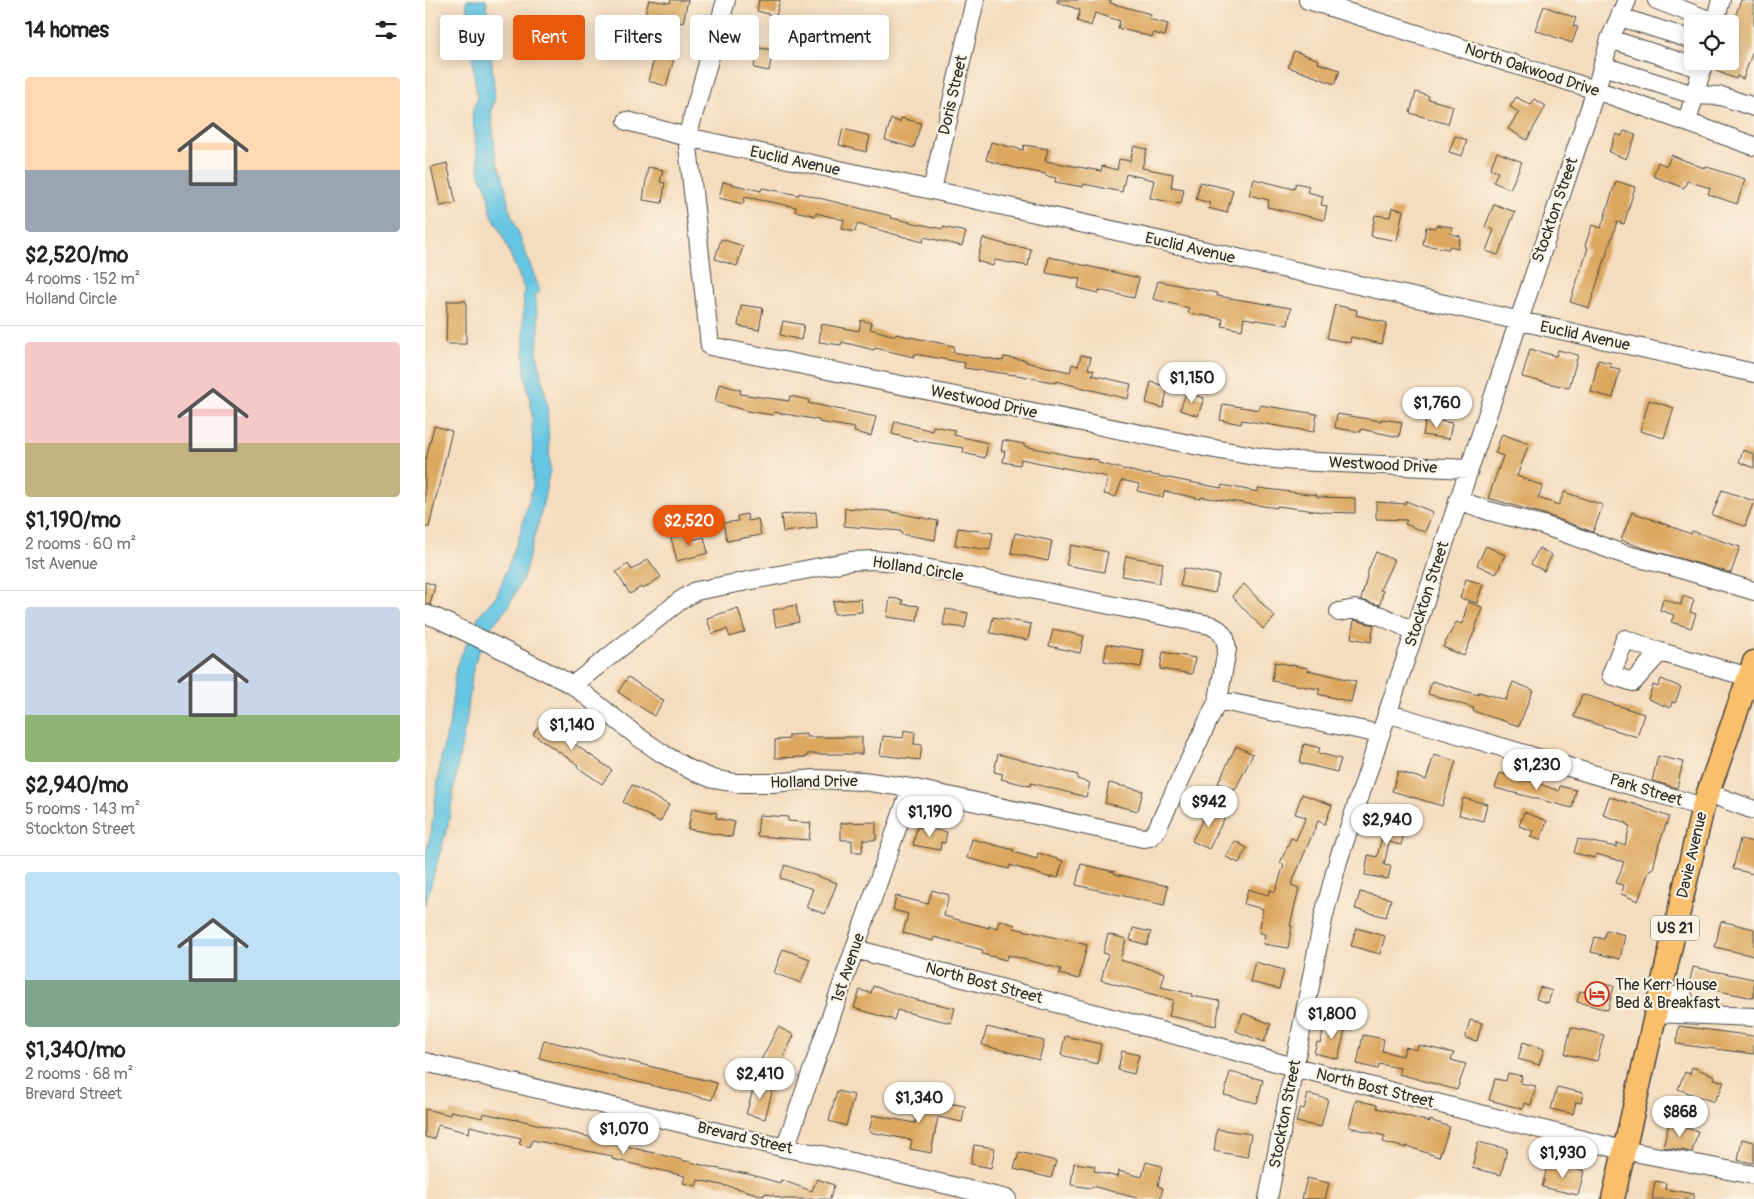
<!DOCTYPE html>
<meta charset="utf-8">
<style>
:root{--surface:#fff;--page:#f2f2f2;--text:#222;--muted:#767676;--line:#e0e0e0;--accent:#ea580c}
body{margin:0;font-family:Pangolin,sans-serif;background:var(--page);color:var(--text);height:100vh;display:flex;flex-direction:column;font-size:19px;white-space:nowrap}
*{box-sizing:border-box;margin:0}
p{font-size:16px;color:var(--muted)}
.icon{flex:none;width:28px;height:28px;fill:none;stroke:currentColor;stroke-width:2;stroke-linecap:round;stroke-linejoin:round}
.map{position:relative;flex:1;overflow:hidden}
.side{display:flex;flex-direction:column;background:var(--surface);width:425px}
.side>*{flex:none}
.top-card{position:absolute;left:15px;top:15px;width:475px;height:45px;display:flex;gap:10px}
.fabs{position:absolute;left:1259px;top:15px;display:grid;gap:10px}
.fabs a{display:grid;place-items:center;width:55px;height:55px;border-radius:5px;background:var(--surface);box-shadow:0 2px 12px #0003;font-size:25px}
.price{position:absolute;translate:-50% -42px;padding:0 11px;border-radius:18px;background:#fff;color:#222;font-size:16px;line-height:32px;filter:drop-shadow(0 1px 2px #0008)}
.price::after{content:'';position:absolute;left:50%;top:30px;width:15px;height:11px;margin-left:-8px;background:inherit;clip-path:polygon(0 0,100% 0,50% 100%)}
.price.current{background:var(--accent);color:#fff}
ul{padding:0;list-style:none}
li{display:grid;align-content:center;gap:10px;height:265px;padding:0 25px}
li+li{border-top:1px solid var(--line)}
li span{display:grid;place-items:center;height:155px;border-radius:5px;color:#555}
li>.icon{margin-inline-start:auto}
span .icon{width:90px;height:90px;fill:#fffc;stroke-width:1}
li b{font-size:21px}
h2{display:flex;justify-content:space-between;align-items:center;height:60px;padding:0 25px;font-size:21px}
.tag{padding:0 18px;border-radius:5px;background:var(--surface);box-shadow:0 2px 12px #0003;font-size:18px;line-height:45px}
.tag.current{background:var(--accent);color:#fff}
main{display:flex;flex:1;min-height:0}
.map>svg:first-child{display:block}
</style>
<main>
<section class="side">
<h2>14 homes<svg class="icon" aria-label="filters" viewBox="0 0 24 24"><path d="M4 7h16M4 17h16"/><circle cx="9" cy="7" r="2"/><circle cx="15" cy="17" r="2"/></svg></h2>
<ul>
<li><span style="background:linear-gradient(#ffd9b3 60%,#9aa5b1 0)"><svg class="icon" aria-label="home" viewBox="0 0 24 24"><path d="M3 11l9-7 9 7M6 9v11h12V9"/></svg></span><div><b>$2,520/mo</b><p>4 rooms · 152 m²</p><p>Holland Circle</p></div></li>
<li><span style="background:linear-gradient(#f6c9c9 65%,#c2b280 0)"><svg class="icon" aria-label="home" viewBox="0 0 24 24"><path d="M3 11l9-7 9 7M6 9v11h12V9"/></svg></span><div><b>$1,190/mo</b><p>2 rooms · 60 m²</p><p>1st Avenue</p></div></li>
<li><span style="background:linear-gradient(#c9d6e8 70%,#8fb573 0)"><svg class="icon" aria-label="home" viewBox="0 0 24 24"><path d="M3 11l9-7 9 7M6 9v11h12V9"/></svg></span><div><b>$2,940/mo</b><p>5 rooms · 143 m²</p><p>Stockton Street</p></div></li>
<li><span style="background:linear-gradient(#bfe0f5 70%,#7fa58c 0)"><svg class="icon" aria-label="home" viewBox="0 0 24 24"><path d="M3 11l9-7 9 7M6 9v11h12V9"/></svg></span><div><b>$1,340/mo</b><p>2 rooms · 68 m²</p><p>Brevard Street</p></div></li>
</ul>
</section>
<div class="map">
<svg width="1329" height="1199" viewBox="0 0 1329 1199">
<rect width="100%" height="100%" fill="#fcf5e5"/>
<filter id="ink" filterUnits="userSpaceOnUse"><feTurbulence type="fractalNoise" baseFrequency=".02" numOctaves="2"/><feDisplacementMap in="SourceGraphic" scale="10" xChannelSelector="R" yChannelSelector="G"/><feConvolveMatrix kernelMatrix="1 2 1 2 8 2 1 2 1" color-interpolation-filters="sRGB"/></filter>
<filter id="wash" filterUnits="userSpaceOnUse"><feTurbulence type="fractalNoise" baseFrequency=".0096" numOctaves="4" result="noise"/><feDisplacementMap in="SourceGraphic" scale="20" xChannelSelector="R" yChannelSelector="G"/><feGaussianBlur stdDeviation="1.12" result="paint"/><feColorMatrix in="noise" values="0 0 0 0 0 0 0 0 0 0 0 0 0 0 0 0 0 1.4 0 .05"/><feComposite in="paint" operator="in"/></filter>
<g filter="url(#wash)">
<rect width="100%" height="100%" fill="#f4dcbe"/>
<path fill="#65c6e3" stroke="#487887" d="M41,0H61L70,97L66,112L71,159L79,180L84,208L115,291L110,297L114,327L112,353L122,402L125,470L115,517L98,578L83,607L66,627L52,656L47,674L42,718L35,752L23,825L0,905V856L6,833L16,757L24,726L31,667L54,615L72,595L94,537L108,485L107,411L100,376L98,320L99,288L76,232L65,211L63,191L55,175L47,114L52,98Z"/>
<g id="blocks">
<path fill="#dca75f" d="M224,0L245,3L246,0H263L258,23L220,14Z
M334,0H355L351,16L332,11Z
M632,0H686L685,3L726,14L724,19L743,24L740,36L728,33L727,37L693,28L695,21L670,13L666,26L652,21L655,10L632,2Z
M1316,0H1329V48L1318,79L1312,76L1311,79L1291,71L1295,61H1305V24L1307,25Z
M1119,6L1151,18L1148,26L1153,27L1147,43L1110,30Z
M322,41L334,43V48L348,50L344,71L329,68L331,56L320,54Z
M233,44L252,49L241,86L223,81Z
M869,51L894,60L893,63L915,70L910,84L863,67Z
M991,92L1004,96L1003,99L1028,106L1023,124L985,113Z
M1091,97L1106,105L1109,99L1121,106L1102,140L1083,129L1094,112L1085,107Z
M476,118L496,123L489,148L460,140L466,119L475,122Z
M418,129L445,136L441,152L414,145Z
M1199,131L1211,135L1201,159L1184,152L1191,134L1197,136Z
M1030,136L1042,140L1037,156L1024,152Z
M566,142L598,150L599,145L623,149L620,161L676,171L677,166L692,170L694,159L705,161L709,146L722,149L717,168L748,174L746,187L759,189L756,204L725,198L729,180L701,174L697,192L659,184L658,187L630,182L631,178L621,176V174L594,169L561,160Z
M1072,152L1097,162L1085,189L1068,182L1073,172L1065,169Z
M1246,155L1279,168V166L1320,179L1312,204L1283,194L1285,188L1262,181L1259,188L1228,176L1233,162L1242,166Z
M22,163L31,203L15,206L6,167Z
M223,167L238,170L235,182L240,183L237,203L218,200Z
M829,179L869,189L871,183L884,186L882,192L898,196L896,205L902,206L899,220L842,207L844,200L824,195Z
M1191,181L1210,187L1199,224L1192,222L1164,308L1145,302L1163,248L1160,246L1167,225L1176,228Z
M298,182L336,191L337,188L374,195V193L466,216V218L518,229V227L541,232L537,246L499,237L498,242L432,224L430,232L417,229L419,220L391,213V216L370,211L371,207L320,197L318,204L294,198Z
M775,182L808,190L802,213L783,208L785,203L771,199Z
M1069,204L1090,212L1073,255L1061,251L1069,230L1060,227Z
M967,208L978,210L972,241L946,236L950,215L965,217Z
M1011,225L1027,227L1026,234L1035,236L1033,248L1024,246V249L998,245L1001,227L1010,228Z
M558,238L582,245L606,249L603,266L570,260L568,266L552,261Z
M296,239L318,246L312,266L290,259Z
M624,257L645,261V262L714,278L709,298L674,290V293L653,288L655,279L621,273Z
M733,281L792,293V296L866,308L863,325L819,318L817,330L797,326L798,319L763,313L764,308L728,299Z
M22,301H41V344H21Z
M316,305L338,308L334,330L313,326Z
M910,305L932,310L931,315L962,323L957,344L926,337L925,343L902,338Z
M436,320L447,323L445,329L471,336V334L529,346L528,352L578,361L579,357L601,360V362L645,372L647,364L653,366L656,355L666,357L663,369L669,370L667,375L706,384L703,399L631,381V383L598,376L539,368L540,363L490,354L489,357L450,348L449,350L417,342L416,345L394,342L397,324L434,331Z
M358,321L379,325L376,340L355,335Z
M1105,349L1131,356L1133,350L1153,355L1144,388L1097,377Z
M1173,360L1186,363L1185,367L1195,369L1188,398L1166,392Z
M726,382L743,387L738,408L721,403Z
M294,384L316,390L315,394L364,401L365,396L384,400L383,403L451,417L446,436L429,432L430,428L394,422V420L349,412L348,415L322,411L290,402Z
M761,393L779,398L773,416L755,410Z
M1224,400L1249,408L1239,438L1215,431Z
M798,404L834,410L835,405L892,414L889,432L817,420L816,424L795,420Z
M912,414L956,421V419L977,422L974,437L936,429V432L910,428Z
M1001,419L1027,423L1024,439L998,435Z
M470,421L507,431L508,426L530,430L529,435L563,443L560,458L538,453L539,448L490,440L467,434Z
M9,426L27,431L4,527H0V463Z
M1077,434L1104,444L1092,476L1118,486L1113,498L1134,505L1139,492L1178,505L1168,532L1122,515L1063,498L1078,456L1070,453Z
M578,440L599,444V446L647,456L673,460V463L723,475V474L796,488L797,485L833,492V488L892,495V497L930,498V513L898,512L852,506V508L776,497V499L739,491L738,497L712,491L714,484L697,480L691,497L679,494L683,477L596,459L595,465L578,462L580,451H576Z
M1318,450L1329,454V468L1314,462Z
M1297,490L1329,501L1320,526L1287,515Z
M981,501L1008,512L1000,532L980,524L982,520L951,519V502L980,504Z
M420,508L462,511L513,521L510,540L476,534V531L419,526Z
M391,512L392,528L358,532L356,515Z
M1207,512L1266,534L1267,531L1315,547L1306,573L1215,547L1196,540Z
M322,514L323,521L333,519L336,535L302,541L298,523L313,521L312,516Z
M533,528L568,533L565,550L530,545Z
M590,533L627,541L623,561L586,553Z
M260,534L262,541L279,537L283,553L252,561L246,538Z
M646,545L683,552L679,572L641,565Z
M1061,546L1080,555L1071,574L1052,565Z
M1114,548L1127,555L1119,571L1106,564Z
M951,552L969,560L955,590L958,591L955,605L936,600L944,568Z
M701,556L738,563L734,583L697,576Z
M223,559L236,577L218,589L216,587L205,594L191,572L203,564L207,570Z
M759,568L794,575L790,593L755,586Z
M1041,579L1058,584L1052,603L1035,598Z
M0,582L10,585L5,605L0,604Z
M819,584L850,617L838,629L807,596Z
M1258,596L1269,600L1265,612L1271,614L1266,628L1246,622L1249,615L1235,610L1238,599L1256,605Z
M465,598L478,600L477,604L494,606L492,621L462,617Z
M436,599L437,612L409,614L408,601Z
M1043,602L1057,607L1050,630L1039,656L1018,647L1031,622L1037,624Z
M371,605L374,622L351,627L348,610Z
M313,608L320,632L305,637L302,629L287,634L282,618Z
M521,609L543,613L540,628L518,625Z
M568,617L606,624L603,640L565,633Z
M929,620L949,625L946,642L926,638Z
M628,629L659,636L655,653L624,646Z
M682,644L719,650L716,667L679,661Z
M738,652L770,658L767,674L735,669Z
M850,662L883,668L882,670L931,681L926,702L893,694L895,689L847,681Z
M203,677L239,701L229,716L193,692Z
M1236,679L1256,687L1250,703L1247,702L1245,708L1223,699L1228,685L1233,687Z
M1007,681L1053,695L1054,692L1081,700L1088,682L1108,690L1094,726L1048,711L1049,708L1003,694Z
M1157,694L1219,714L1212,737L1149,717Z
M118,719L150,740L148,743L187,770L177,784L152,767L153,765L108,734Z
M479,730L490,732L489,744L497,745L495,760L455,755L458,736L478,738Z
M381,734V737H437V754H382V757L350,758V740L364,739V735Z
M879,744L895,748L893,753L916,759L912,772L875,763Z
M811,746L828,754L810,790L793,783Z
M573,754L653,775L652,779L665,783L661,797L606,783L605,786L576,779L578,774L569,772Z
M1009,755L1031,761L1017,806L967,791L973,771L1001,780Z
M1233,756L1258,762L1252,788L1227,781Z
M1075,773L1100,781L1101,779L1134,791L1135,786L1151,790L1147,808L1070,788Z
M684,783L718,791L713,811L680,803Z
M207,785L244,805L235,822L198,802Z
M877,794L907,805L900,824L893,821L866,885L874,888L865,926H867L863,948L838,944L840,934L834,933L838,909L819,904L823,889L843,895L845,890L850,892L859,865L855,863L866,838L871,840L881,817L870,814Z
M1184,797L1209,804L1244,817L1234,844L1228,869H1225L1213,901L1196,894L1199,886L1191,883L1199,862L1171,854L1170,858L1149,853L1153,839L1191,847L1192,843L1200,845L1205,826L1202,825V823L1178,815Z
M1038,798L1062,804L1058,821L1034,815Z
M784,807L801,815L784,849L767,841Z
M267,808L292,813L291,818L310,822L307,837L263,829Z
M1099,812L1122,821L1115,840L1105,837L1108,831L1094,826Z
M963,813L983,818L976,845L964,842L959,865L966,866L963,879L940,875L943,855L952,857Z
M334,815L363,817V821L386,823L384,840L332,836Z
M451,822V840H438L437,852H427V840H416V823Z
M492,827L522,832L520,843L516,842L515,850L488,845Z
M547,839L589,850L588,852L612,859L613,853L638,861L633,878L626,876V878L585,865L584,869L542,858Z
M1315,839L1329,842V874L1308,869Z
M810,841L822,848L814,863L801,857Z
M656,864L690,872V874L743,886L739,905L651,885Z
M360,865L412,883L400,914L381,907L388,889L355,878Z
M507,890L524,895L519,916L564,928V926L572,928L574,920L590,925L589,928L662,945L654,979L634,974L636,969L583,955L581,960L557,954L558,950L509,937L508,941L478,933L483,914L468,910L471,896L503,904Z
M935,892L966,899L961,917L930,909Z
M1296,921L1329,929V956L1290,947Z
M708,928L726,932L722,945L705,940Z
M931,928L960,936L955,954L926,946Z
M1181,930L1200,935L1195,959L1166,952L1170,937L1179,939Z
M683,934L701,939L695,960L740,973L736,987L767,994L766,996L795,1001L791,1026L744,1016L748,1000L676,980L683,954L678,953Z
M358,949L385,959L376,983L349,973Z
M830,962L859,970L854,989L825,982Z
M1268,967L1329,979V998L1264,985Z
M1168,981L1189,986L1183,1010L1152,1002L1155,991L1165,993Z
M448,986L488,999L530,1008L526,1023L472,1010L469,1020L429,1008L435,990L446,993Z
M1115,987L1127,991L1123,1003L1111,999Z
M818,1013L846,1024L839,1042L811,1031Z
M911,1020L922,1023L913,1059L889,1053L892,1042L895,1043L900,1024L910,1027Z
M1045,1020L1057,1023L1052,1041L1040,1038Z
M1254,1026L1329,1036V1054L1251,1044Z
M353,1027L369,1035L353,1069L336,1060Z
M562,1027L619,1041L614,1060L557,1045Z
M1146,1027L1179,1035L1172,1061L1140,1054Z
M938,1035L959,1039L957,1051L978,1056L980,1047L992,1050L993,1045L1029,1053L1026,1060L1041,1064L1032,1090L974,1074L975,1068L954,1064L953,1069L932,1064Z
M640,1036L676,1044L672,1064L636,1055Z
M119,1040L292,1083L287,1100L114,1058Z
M1098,1042L1119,1049L1114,1065L1093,1059Z
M697,1051L714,1055L709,1074L693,1070Z
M1267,1067L1290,1076L1289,1079L1299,1082L1293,1096H1291L1289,1102L1253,1089L1260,1072L1265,1074Z
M805,1072L838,1080L832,1103L799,1095Z
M1083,1073L1097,1076L1095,1083L1111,1086L1106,1105L1099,1103L1098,1109L1064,1100L1070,1079L1081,1081Z
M331,1080L349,1085L340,1119L321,1114Z
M1132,1087L1158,1093L1156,1103L1151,1102L1148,1114L1126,1109Z
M412,1091L429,1095L421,1126L404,1121Z
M883,1094L903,1099L896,1127L871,1122L875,1108L879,1109Z
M495,1098L540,1106L537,1122L513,1117L506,1153L485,1149L487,1140L444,1132L448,1115L490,1123Z
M931,1100L952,1105V1108L1005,1122V1120L1025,1127L1014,1157L981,1146V1148L958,1142L960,1136L924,1127Z
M0,1109L25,1115L26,1111L57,1118L58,1113L91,1120V1119L289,1168L323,1174L355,1183L356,1180L387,1191L392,1179L409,1185L405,1199H358L340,1193L339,1196L315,1189L273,1180L271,1186L258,1183L260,1176L187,1159V1156L107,1140L105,1147L94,1144L96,1138L45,1126L44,1133L13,1125L9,1139L0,1137Z
M1244,1124L1273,1131L1267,1152L1238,1147Z
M792,1129L826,1134L822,1157L789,1151Z
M1317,1139L1329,1142V1163L1313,1160Z
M1053,1142L1082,1149L1076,1175L1047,1168Z
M549,1145L570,1148L566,1168L546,1164Z
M594,1152L631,1161L626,1178L589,1169Z
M721,1162L737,1166L733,1186L738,1188L735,1199H715L667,1186L666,1188L646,1185L649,1163L670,1166L669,1171L692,1177L693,1171L717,1177Z
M1123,1163L1159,1171L1153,1195L1117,1187Z
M882,1178L904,1183L900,1199H877Z
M1230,1181L1241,1183L1240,1189L1269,1194V1199H1227Z"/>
</g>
</g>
<g filter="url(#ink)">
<use href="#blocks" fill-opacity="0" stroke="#494641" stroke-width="1"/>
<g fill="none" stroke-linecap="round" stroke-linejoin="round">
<g stroke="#494641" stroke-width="20">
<path id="minor" d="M301,0L262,137L285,346L784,448L840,458L871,461L1043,469
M883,0L1171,90L1329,146
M1232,0L1289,22
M1195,17L1268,40
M1289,24L1296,0
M1185,39L1277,69
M1178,66L1269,95L1296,96L1329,107
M202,121L262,137L507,190L1329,373
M1262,122L1279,61
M507,190L550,0
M1033,500L1064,511L1118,525L1198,554L1242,565L1329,591
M914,612L930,609L956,616L989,631
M0,614L12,618L66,644L148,685L212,736L238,754L266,770L288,779L311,783H348L390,779L438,781L486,788L718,838L725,837L731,831L793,700L802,649L800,638L794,630L785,625L470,562L448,560L426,561L271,591L256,600L148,685
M1200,639L1235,652L1208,682L1186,675Z
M1235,652L1324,677
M793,700L955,734
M962,713L1278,807
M1283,793L1329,810
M430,949L869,1067L1198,1150L1329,1175
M1234,993L1259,998L1256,1014
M1230,1013L1329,1017
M0,1062L360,1148L397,1155L582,1199
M360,1148L486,788
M843,1199L899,915L913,861L1171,90L1185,39L1202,0"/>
</g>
<g stroke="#494641" stroke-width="25">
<path id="major" d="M1188,1199L1278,807L1329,662"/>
</g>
<use href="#minor" stroke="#fff" stroke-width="18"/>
<use href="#major" stroke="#f9bf6d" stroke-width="22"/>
</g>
</g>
<defs>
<g id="hotel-ring" transform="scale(1.25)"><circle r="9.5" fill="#fcf5e5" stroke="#c8321e" stroke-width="1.5"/><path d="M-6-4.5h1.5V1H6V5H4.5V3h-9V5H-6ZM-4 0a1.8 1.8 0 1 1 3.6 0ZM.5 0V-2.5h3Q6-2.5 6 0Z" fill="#c8321e"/></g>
</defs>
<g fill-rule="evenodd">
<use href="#hotel-ring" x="1172" y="994"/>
</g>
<g text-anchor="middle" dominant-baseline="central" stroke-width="4.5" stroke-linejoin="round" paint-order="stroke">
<rect fill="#fcf5e5" stroke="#6a6863" stroke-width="1" x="1226" y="915.5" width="48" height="25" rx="4"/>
<g font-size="15" font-weight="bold" fill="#2b2b2b">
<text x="1250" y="928">US 21</text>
</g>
<g font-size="16" fill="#2b2b2b" stroke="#fcf5e5">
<text transform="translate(1107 70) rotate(18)">North Oakwood Drive</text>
<text transform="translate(528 95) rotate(-77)">Doris Street</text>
<text transform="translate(370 161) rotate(12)">Euclid Avenue</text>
<text transform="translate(1130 210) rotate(-71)">Stockton Street</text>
<text transform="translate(765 248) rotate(13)">Euclid Avenue</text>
<text transform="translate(1160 336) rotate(12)">Euclid Avenue</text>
<text transform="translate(559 402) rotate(12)">Westwood Drive</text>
<text transform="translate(958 465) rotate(3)">Westwood Drive</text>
<text transform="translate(493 569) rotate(9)">Holland Circle</text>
<text transform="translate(1002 594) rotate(-72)">Stockton Street</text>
<text transform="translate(389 782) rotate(-1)">Holland Drive</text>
<text transform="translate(1221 790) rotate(17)">Park Street</text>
<text transform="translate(1267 855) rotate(-77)">Davie Avenue</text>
<text transform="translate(423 968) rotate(-71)">1st Avenue</text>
<text transform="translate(559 983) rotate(15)">North Bost Street</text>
<text transform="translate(950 1088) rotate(14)">North Bost Street</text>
<text transform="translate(860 1114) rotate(-79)">Stockton Street</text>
<text transform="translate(320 1138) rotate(13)">Brevard Street</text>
</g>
<g font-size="16" fill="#2b2b2b" stroke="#fcf5e5" text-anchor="start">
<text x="1190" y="985">The Kerr House<tspan x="1190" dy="18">Bed &amp; Breakfast</tspan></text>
</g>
</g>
</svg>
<div class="fabs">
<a><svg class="icon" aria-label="locate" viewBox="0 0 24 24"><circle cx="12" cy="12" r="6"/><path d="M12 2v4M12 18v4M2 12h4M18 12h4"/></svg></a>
</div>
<b class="price" style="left:767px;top:404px">$1,150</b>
<b class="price" style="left:1012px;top:429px">$1,760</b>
<b class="price current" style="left:264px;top:547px">$2,520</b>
<b class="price" style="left:147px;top:751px">$1,140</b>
<b class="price" style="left:1112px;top:791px">$1,230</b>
<b class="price" style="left:784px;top:828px">$942</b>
<b class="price" style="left:505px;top:838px">$1,190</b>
<b class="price" style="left:962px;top:846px">$2,940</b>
<b class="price" style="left:907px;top:1040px">$1,800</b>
<b class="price" style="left:335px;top:1100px">$2,410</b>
<b class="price" style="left:494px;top:1124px">$1,340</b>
<b class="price" style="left:1255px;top:1138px">$868</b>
<b class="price" style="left:199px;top:1155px">$1,070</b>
<b class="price" style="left:1138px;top:1179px">$1,930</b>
<div class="top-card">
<a class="tag">Buy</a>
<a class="tag current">Rent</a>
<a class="tag">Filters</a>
<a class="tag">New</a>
<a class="tag">Apartment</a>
</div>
</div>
</main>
